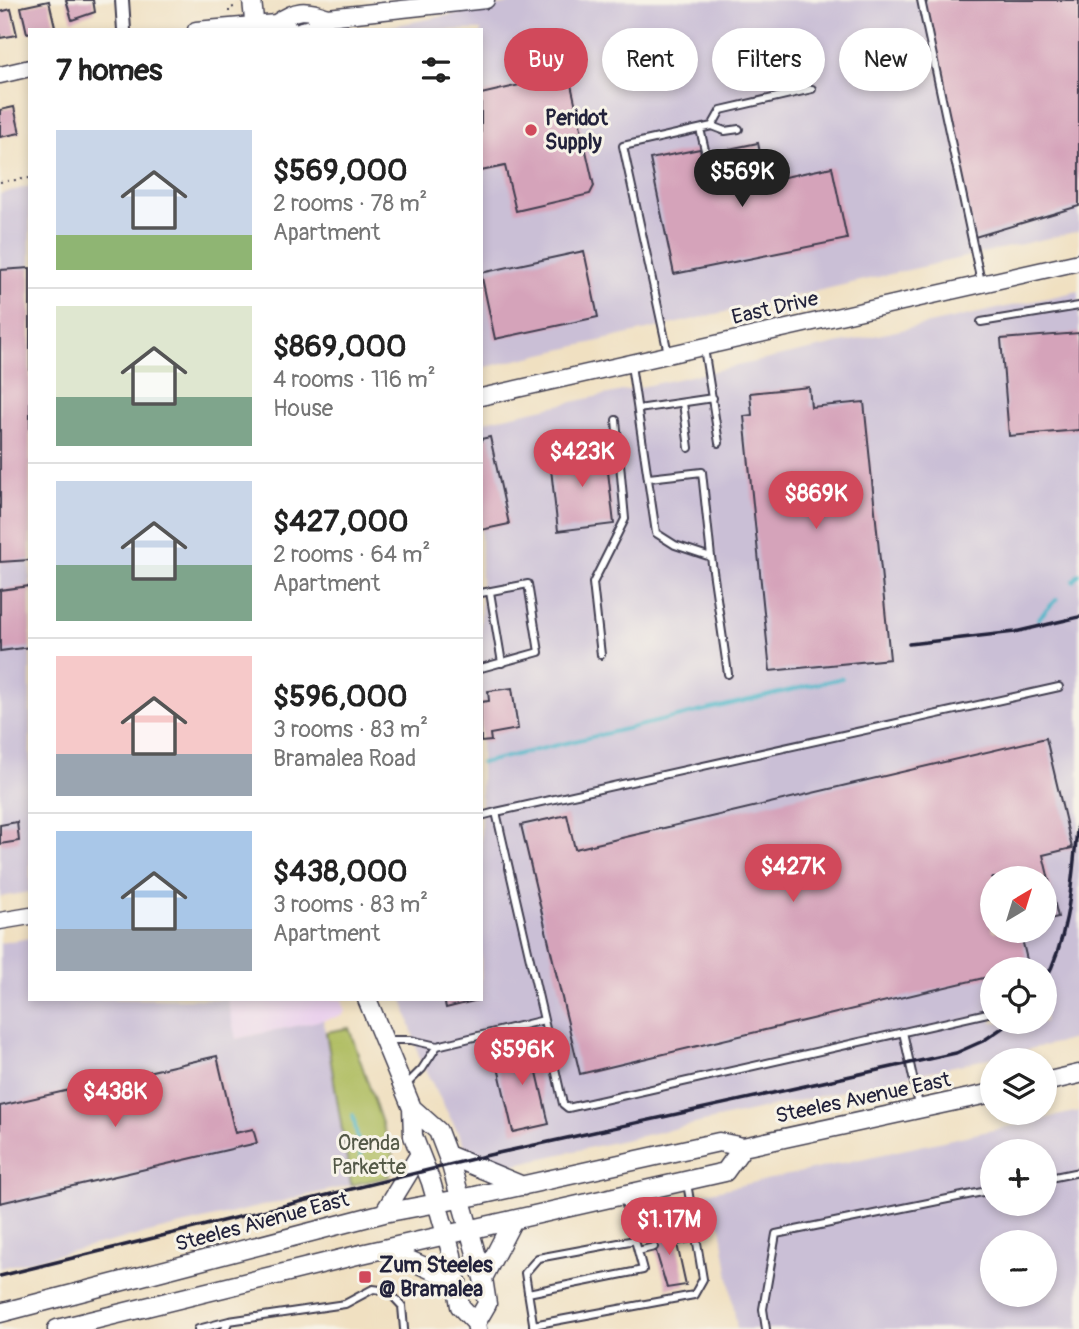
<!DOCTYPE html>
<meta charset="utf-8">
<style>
:root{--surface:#fff;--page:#f2f2f2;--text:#222;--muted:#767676;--line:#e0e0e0;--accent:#d1495b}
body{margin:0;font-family:Pangolin,sans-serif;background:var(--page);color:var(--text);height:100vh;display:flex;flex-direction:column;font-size:26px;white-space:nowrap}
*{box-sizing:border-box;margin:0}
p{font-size:23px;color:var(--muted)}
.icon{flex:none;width:38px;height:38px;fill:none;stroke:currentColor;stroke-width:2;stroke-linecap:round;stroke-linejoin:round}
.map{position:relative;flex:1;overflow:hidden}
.drawer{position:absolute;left:28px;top:28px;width:455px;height:973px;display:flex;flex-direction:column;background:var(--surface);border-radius:0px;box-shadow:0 4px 10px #0003}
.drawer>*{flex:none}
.top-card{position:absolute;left:504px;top:28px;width:469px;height:63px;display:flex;gap:14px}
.needle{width:46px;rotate:38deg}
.buttons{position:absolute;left:980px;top:866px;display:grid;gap:14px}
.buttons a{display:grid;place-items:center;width:77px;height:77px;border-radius:50%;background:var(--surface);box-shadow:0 4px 10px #0003;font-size:35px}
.price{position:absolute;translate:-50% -60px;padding:0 16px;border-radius:24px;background:var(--accent);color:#fff;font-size:23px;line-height:46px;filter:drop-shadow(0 2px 4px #0008)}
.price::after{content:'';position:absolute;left:50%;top:42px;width:21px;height:16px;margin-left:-10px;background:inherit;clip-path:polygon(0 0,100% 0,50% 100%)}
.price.selected{background:#222;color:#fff}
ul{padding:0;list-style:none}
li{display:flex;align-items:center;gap:21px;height:175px;padding:0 28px}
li+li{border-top:2px solid var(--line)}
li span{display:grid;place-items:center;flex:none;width:196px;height:140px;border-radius:0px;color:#555}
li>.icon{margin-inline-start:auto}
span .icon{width:84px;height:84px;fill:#fffc;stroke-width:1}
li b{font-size:30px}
h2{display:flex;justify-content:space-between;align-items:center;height:84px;padding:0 28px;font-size:30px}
.pill{padding:0 24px;border-radius:32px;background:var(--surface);box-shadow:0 4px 10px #0003;font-size:24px;line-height:63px}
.pill.selected{background:var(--accent);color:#fff}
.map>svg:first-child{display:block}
</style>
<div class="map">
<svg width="1079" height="1329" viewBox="0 0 1079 1329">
<rect width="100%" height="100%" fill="#f7f3e8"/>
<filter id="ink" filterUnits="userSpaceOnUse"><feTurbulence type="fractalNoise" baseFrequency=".0143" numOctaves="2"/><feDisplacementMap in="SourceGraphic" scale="14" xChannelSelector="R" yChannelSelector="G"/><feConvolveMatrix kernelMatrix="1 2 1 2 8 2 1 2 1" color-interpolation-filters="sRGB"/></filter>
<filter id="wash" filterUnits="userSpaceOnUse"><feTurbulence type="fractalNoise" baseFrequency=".00686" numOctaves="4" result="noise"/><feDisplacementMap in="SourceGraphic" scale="28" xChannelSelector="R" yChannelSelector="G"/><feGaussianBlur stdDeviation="1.57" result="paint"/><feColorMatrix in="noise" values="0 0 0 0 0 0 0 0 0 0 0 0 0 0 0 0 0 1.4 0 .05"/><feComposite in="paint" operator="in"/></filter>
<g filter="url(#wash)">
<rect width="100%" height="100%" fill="#f0e0c1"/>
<path fill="#ead1ec" d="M227,999H342L345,1011L342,1016L235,1039Z"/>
<path fill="#cabfd6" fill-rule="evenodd" d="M529,0H1079V231L481,368V30H371Z
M30,186V892L0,897V194Z
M1079,291V1038L512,1165L496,1164L479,1155L464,1144L420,1060L403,999H481V422ZM992,878H1045V931H992ZM992,970H1045V1022H992Z
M30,938V999H227L236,1039L323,1020L351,1185L0,1268V943Z
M1079,1111V1329H737L721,1227L697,1195ZM992,1152H1045V1204H992ZM992,1242H1045V1295H992Z"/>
<path fill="#adbb5d" stroke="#686e4c" stroke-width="2" d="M349,1028L393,1155L389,1177L351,1185L326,1032Z"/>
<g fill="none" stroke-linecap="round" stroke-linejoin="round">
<path stroke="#4cb7c9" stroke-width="3.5" d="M1073,581L1079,574
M1038,619L1057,599
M481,763L842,678
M353,1115L362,1163"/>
</g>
<g id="blocks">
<path fill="#d5a3ba" d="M66,0H93L95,12L72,20Z
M927,0H1079V206L975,237L925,9Z
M49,1L55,27L27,33L21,7Z
M11,9L17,35L0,38V12Z
M559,61L567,67L594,186L590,194L516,211L505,166L481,171V94L537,81L534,67Z
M14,107L20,133L0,137V110Z
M758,143L766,181L832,167L847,239L674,274L650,159L700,149L708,188L721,186L714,152Z
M584,251L598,317L495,339L481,273Z
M30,268V560L0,562V270Z
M1079,333V430L1009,436L1001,339Z
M809,387L811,407L864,402L890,659L770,671L744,416L752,415L750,393Z
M490,437L509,524L481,530V439Z
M593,440L596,464L607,463L614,524L558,531L551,469L563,468L560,444Z
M30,586V647L0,651V590Z
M512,688L518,729L490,734L491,741L481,742V702L489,701L488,691Z
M1046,738L1072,848L1043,855L1058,917L1045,920V878H992V931H1020L1029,968L992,970V976L580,1074L521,825L567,815L575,849Z
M17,822L19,841L0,844V825Z
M444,999H478V1000L446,1008Z
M530,1042L549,1124L513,1132L494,1050Z
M217,1056L235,1133L253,1129L257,1143L0,1203V1106Z
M673,1226L686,1285L667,1288L650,1231Z"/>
</g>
</g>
<g filter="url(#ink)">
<use href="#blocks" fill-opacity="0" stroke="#413e4f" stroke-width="2"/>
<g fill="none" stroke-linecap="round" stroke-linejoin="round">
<g stroke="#413e4f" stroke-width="10">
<path id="service" d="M921,0L981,282
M712,126L721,110L812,89
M700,129L712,179
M981,322L1079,306
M704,348L719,443
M668,353L623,146L712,126L725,131L739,129
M631,365L656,533L675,545L711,557L728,674
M683,403L689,448
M638,409L713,398
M649,478L702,472L711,557
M490,592L502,663
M481,593L528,584L539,652L481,668
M601,655L593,583L625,519L616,420
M496,812L1059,687
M481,816L496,812L544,1020
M903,1032L919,1105
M388,1040H411L437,1046L544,1020L563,1104L568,1108L992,1012
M406,1085L422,1069L437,1046
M1045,1179L1079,1172
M632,1229L693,1216
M676,1241L695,1237
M638,1251L654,1247
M528,1293L643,1270L635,1240
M229,1321L345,1304L373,1289L388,1291L402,1306L404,1329
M533,1325L694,1295L703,1279L687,1183
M198,1329L229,1321L225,1329
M534,1329L525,1273L538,1258L635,1240L624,1198
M766,1329L763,1309L776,1234L992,1190"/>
</g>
<g stroke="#413e4f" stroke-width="16">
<path id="minor" d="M122,0L124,30"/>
</g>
<g stroke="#413e4f" stroke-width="19">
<path id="tertiary" d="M276,23C295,9 305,8 328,17L486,0
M196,30L276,23L292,30
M301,30L311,28L328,17
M0,75L30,68
M481,397L1079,262
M0,921L30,916"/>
</g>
<g stroke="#413e4f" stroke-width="21">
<path id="secondary" d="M252,0L255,30
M367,999L412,1108L413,1136L431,1182L452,1255L460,1306L476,1323L477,1329
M1045,1082L1079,1074
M412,1108L438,1131L451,1165L483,1278L487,1304L476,1323
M448,1155L523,1186
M384,1213L420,1154
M384,1249L457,1281
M483,1278L512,1222
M0,1313L384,1213L475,1196L719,1142L743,1147L992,1093
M57,1329L357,1255L725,1172L743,1147"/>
</g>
<path stroke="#413e4f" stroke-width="2" stroke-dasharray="2 5" stroke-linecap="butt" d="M229,12V8L234,7
M0,182L30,178"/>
<use href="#service" stroke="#fff" stroke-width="6"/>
<use href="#minor" stroke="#fff" stroke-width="12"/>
<use href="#tertiary" stroke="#fff" stroke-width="16"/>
<use href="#secondary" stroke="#fff" stroke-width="18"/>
<path stroke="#22223b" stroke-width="3.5" d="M909,644L1015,632L1079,617
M1045,981C1072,931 1072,869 1079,812
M0,1276L489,1155L956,1053L983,1041L1011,1022"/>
</g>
</g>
<g fill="#d1495b" stroke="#f7f3e8" stroke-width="2.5">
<circle cx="531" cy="130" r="7"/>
<rect x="358" y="1270" width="14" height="14" rx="3.5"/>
</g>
<g text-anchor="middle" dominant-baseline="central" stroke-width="6" stroke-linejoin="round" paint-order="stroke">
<g font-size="21" font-weight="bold" fill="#22223b" stroke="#f7f3e8" text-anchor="start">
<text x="545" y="118">Peridot<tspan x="545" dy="24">Supply</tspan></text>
<text x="379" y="1265">Zum Steeles<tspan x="379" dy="24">@ Bramalea</tspan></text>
</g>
<g font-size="21" fill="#22223b" stroke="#f7f3e8">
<text transform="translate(775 308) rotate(-13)">East Drive</text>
<text transform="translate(863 1098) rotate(-12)">Steeles Avenue East</text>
<text transform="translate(262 1222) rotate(-15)">Steeles Avenue East</text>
</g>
<g font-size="21" fill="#535847" stroke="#f7f3e8">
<text x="369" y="1143">Orenda<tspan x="369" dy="24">Parkette</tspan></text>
</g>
</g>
</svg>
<div class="buttons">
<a><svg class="needle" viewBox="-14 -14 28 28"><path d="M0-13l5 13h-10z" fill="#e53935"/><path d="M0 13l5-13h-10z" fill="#767676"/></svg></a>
<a><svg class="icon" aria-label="locate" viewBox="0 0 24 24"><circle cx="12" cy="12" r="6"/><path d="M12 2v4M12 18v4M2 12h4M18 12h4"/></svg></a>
<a><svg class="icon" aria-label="layers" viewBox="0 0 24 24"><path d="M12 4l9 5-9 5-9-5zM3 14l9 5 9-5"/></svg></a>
<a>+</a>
<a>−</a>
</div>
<b class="price selected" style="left:742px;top:209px">$569K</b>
<b class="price" style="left:582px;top:489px">$423K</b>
<b class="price" style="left:816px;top:531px">$869K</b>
<b class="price" style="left:793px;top:904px">$427K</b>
<b class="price" style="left:522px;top:1087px">$596K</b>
<b class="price" style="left:115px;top:1129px">$438K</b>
<b class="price" style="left:669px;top:1257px">$1.17M</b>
<div class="top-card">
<a class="pill selected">Buy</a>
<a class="pill">Rent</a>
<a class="pill">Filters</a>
<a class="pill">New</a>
</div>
<section class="drawer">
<h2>7 homes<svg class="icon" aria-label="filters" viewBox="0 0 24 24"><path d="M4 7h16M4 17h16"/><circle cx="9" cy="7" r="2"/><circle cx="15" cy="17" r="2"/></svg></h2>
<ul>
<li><span style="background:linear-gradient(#c9d6e8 75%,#8fb573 0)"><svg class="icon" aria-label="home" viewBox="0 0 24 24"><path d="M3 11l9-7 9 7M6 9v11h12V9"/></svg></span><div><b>$569,000</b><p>2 rooms · 78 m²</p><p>Apartment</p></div></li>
<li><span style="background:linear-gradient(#dfe7d0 65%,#7fa58c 0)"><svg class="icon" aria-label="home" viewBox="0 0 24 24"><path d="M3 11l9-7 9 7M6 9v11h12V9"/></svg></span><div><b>$869,000</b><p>4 rooms · 116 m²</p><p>House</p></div></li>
<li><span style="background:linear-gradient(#c9d6e8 60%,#7fa58c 0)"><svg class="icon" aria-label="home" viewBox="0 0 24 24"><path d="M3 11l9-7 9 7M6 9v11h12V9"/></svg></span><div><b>$427,000</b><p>2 rooms · 64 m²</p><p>Apartment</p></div></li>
<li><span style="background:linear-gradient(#f6c9c9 70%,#9aa5b1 0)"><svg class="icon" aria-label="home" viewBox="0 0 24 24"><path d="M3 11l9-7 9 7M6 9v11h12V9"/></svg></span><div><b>$596,000</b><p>3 rooms · 83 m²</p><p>Bramalea Road</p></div></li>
<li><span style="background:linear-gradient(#a9c7e8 70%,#9aa5b1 0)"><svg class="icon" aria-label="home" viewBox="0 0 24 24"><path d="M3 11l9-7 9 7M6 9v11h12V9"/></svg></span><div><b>$438,000</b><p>3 rooms · 83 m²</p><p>Apartment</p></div></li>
</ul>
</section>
</div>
